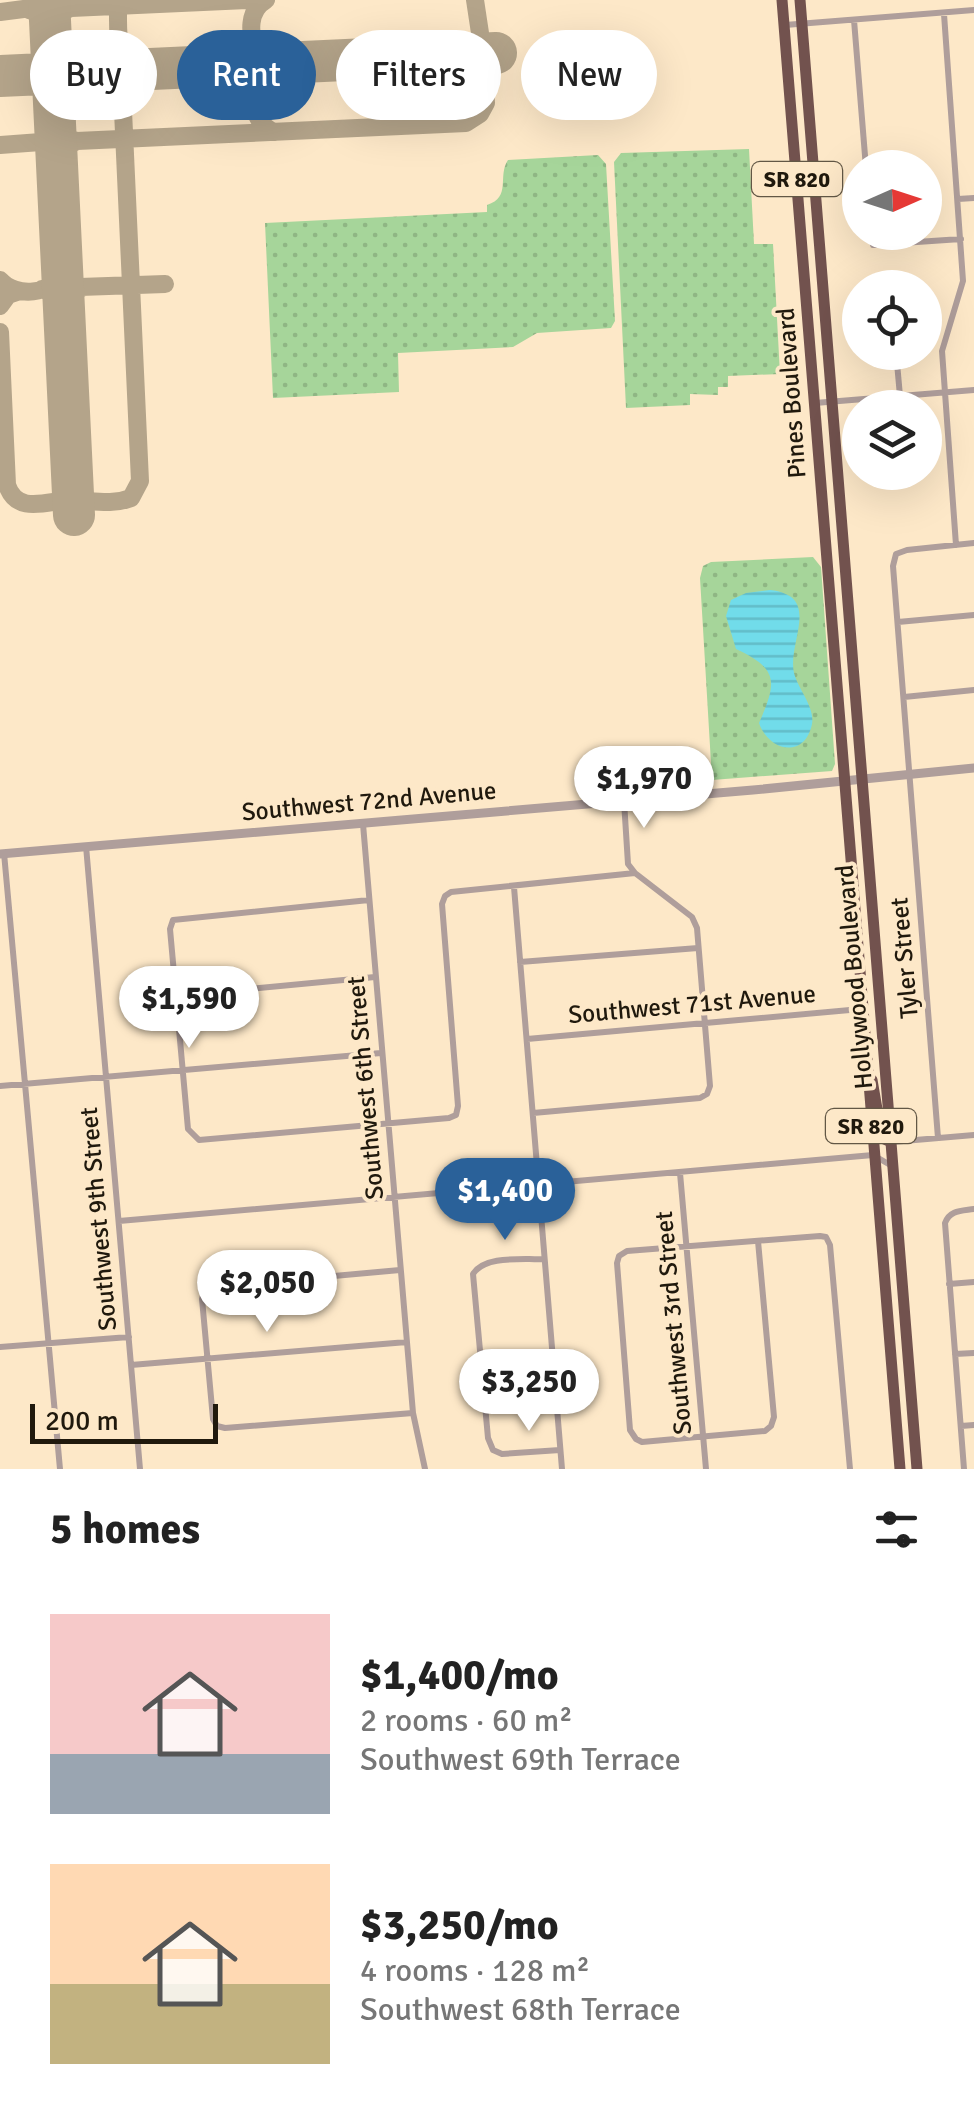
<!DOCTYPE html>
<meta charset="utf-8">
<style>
:root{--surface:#fff;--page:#f2f2f2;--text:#222;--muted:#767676;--accent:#2a6199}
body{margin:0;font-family:Signika,sans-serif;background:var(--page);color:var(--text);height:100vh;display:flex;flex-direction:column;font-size:38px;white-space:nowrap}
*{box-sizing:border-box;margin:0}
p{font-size:32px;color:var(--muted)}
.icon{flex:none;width:55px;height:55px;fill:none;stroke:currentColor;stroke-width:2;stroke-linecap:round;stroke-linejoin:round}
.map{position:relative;height:1469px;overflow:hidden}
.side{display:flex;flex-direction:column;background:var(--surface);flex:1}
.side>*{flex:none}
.top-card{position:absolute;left:30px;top:30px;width:915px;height:90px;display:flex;gap:20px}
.needle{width:65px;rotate:87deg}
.controls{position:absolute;left:842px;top:150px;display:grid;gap:20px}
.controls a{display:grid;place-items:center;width:100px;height:100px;border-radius:50%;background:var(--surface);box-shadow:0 10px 40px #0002;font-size:50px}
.scale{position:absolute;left:30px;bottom:25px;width:188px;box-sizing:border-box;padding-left:10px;border:5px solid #20190d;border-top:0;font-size:28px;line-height:35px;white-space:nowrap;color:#20190d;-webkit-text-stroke:8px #fde8c8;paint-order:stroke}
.price{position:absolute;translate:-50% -85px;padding:0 22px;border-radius:35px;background:#fff;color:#222;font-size:32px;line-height:65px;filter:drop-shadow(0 2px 5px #0008)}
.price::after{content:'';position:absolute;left:50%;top:60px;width:30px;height:22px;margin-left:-15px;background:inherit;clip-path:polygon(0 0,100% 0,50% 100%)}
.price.on{background:var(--accent);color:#fff}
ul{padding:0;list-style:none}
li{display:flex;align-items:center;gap:30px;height:250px;padding:0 50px}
li span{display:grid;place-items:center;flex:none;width:280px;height:200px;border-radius:0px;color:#555}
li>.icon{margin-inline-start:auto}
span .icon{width:120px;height:120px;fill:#fffc;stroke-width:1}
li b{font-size:42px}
h2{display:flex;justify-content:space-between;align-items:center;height:120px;padding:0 50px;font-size:42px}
.pill{padding:0 35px;border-radius:45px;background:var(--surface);box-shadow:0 10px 40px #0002;font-size:35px;line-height:90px}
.pill.on{background:var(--accent);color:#fff}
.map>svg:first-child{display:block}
</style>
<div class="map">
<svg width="974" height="1469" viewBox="0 0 974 1469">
<defs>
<pattern id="park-dots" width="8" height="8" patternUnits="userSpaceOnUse" patternTransform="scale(2.5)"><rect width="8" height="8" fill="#a6d59a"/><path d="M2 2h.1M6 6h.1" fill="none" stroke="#8fb684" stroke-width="1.8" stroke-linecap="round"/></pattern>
<pattern id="water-rules" width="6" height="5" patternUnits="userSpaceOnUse" patternTransform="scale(2.5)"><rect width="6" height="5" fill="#71dcea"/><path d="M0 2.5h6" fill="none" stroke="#62bcc8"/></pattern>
</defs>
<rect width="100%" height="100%" fill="#fde8c8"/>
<path fill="url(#park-dots)" d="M749,149L754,244H773L780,374L728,376V387H718V395L690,394V405L626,408L614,162L621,153Z
M598,155L606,164L615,321L611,328L537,333L513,347L398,353L399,392L273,398L265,223L487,212V205C512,197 497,176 508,160Z
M813,557L821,567L835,764L832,771L712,780L700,578L703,566L711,562Z"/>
<path fill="url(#water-rules)" d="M770,590C823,596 787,642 794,673C798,689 815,707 812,724C805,759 769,752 759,723C777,682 779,669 736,649L726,616L731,600L746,593Z"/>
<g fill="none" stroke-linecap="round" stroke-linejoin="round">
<path stroke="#b4a48a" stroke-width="18" d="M53,0L71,8L247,0
M118,0C119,24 112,63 142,69
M266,0C247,11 250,33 255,52L270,64C247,77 247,123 275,132
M29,10L41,14L51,27L59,13L71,8
M0,12L39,7
M252,43L247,58L235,65L247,70L254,85
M103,71L115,64L121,50
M0,78L5,76
M0,145L41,142L55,126L65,138L77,141L466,123L480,114L486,103L484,72L476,54L480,33L475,0
M57,161L63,148L77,141
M0,280C16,298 52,295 62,272L68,282L80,287L165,284
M42,289L55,294L63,305L72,292L84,287
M0,306L8,295L20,291
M0,332L7,485C18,518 53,498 76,500C95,501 113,505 131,498L140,481L122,89L128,77L142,69"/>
<path stroke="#b4a48a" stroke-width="42" d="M49,0L74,515
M0,76L496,53"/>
<path stroke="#af9e9b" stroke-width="6" d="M944,14L963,281L942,351L956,545
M854,20L866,168
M785,25L974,10
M958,199L974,198
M871,232L873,245L961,239
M891,286V288
M896,352L900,396
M815,403L974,390
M898,622L974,615
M904,697L974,690
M624,801L628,864L635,873
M363,824L413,1413L425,1469
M86,846L140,1469
M4,853L60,1469
M514,887L562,1469
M369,900L173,920L170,929L188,1129L199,1140L449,1118L456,1115L458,1106L442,904L445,896L451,892L635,873L692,917L697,928L710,1086L707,1094L700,1098L533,1113
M520,962L698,948
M177,996L375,977
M527,1039L861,1009
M0,1086L381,1053
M938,1138L893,566L896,554L907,550L974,543
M892,1142L974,1135
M680,1173L706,1469
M119,1221L873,1155L892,1166
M758,1241L774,1417L771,1426L765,1431L642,1442L636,1439L630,1430L617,1263L619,1256L627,1251L820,1236L826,1237L830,1245L850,1469
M544,1259C522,1260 485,1255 473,1274L488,1438L493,1450L502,1454L560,1450
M400,1270L212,1287L204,1292L202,1299L213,1419L217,1426L225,1428L413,1413
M949,1284L974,1282
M0,1347L129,1337
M955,1354L974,1353
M131,1365L407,1342
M961,1426L974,1425
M964,1469L945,1223C950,1210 961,1211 974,1209"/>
<path stroke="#af9e9b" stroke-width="9" d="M0,854L753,790L974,768"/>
<path stroke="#72524e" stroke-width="11" d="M782,0L900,1469
M800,0L917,1469
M872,1080L882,1138L891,1142"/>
</g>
<g text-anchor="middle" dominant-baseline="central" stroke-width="8" stroke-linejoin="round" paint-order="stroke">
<g fill="#fde8c8" stroke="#625745" stroke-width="2.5">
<rect x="752" y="162" width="90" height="34" rx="8"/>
<rect x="826" y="1109" width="90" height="34" rx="8"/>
</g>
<g font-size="22" font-weight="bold" fill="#20190d">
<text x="797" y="179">SR 820</text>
<text x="871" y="1126">SR 820</text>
</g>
<g font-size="25" fill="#20190d" stroke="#fde8c8">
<text transform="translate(791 393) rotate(-94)">Pines Boulevard</text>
<text transform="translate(369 801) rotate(-5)">Southwest 72nd Avenue</text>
<text transform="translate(904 958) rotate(-95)">Tyler Street</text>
<text transform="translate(854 977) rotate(-95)">Hollywood Boulevard</text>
<text transform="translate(692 1004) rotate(-5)">Southwest 71st Avenue</text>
<text transform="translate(365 1088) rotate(-95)">Southwest 6th Street</text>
<text transform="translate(98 1219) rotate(-95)">Southwest 9th Street</text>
<text transform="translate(673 1323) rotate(-95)">Southwest 3rd Street</text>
</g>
</g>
</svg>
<div class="controls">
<a><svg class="needle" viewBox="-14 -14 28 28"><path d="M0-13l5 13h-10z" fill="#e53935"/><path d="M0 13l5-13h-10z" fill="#767676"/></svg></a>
<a><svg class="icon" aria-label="locate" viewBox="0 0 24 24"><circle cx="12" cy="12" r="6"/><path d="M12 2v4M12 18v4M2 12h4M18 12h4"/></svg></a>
<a><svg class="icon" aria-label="layers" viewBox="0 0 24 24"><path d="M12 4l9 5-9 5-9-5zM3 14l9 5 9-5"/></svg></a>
</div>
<div class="scale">200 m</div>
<b class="price" style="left:644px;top:831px">$1,970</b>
<b class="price" style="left:189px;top:1051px">$1,590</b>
<b class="price on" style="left:505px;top:1243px">$1,400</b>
<b class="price" style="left:267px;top:1335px">$2,050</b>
<b class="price" style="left:529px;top:1434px">$3,250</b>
<div class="top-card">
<a class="pill">Buy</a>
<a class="pill on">Rent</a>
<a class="pill">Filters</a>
<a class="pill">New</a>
</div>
</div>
<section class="side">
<h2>5 homes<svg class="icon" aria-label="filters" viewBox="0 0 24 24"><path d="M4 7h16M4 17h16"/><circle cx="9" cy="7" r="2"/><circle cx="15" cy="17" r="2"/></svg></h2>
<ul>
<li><span style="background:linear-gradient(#f6c9c9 70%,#9aa5b1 0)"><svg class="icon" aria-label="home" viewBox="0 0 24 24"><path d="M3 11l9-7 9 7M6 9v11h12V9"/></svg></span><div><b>$1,400/mo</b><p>2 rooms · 60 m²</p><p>Southwest 69th Terrace</p></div></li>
<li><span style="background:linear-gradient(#ffd9b3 60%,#c2b280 0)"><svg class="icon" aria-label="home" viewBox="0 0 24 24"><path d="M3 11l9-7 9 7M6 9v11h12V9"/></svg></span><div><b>$3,250/mo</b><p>4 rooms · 128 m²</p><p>Southwest 68th Terrace</p></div></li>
</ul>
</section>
